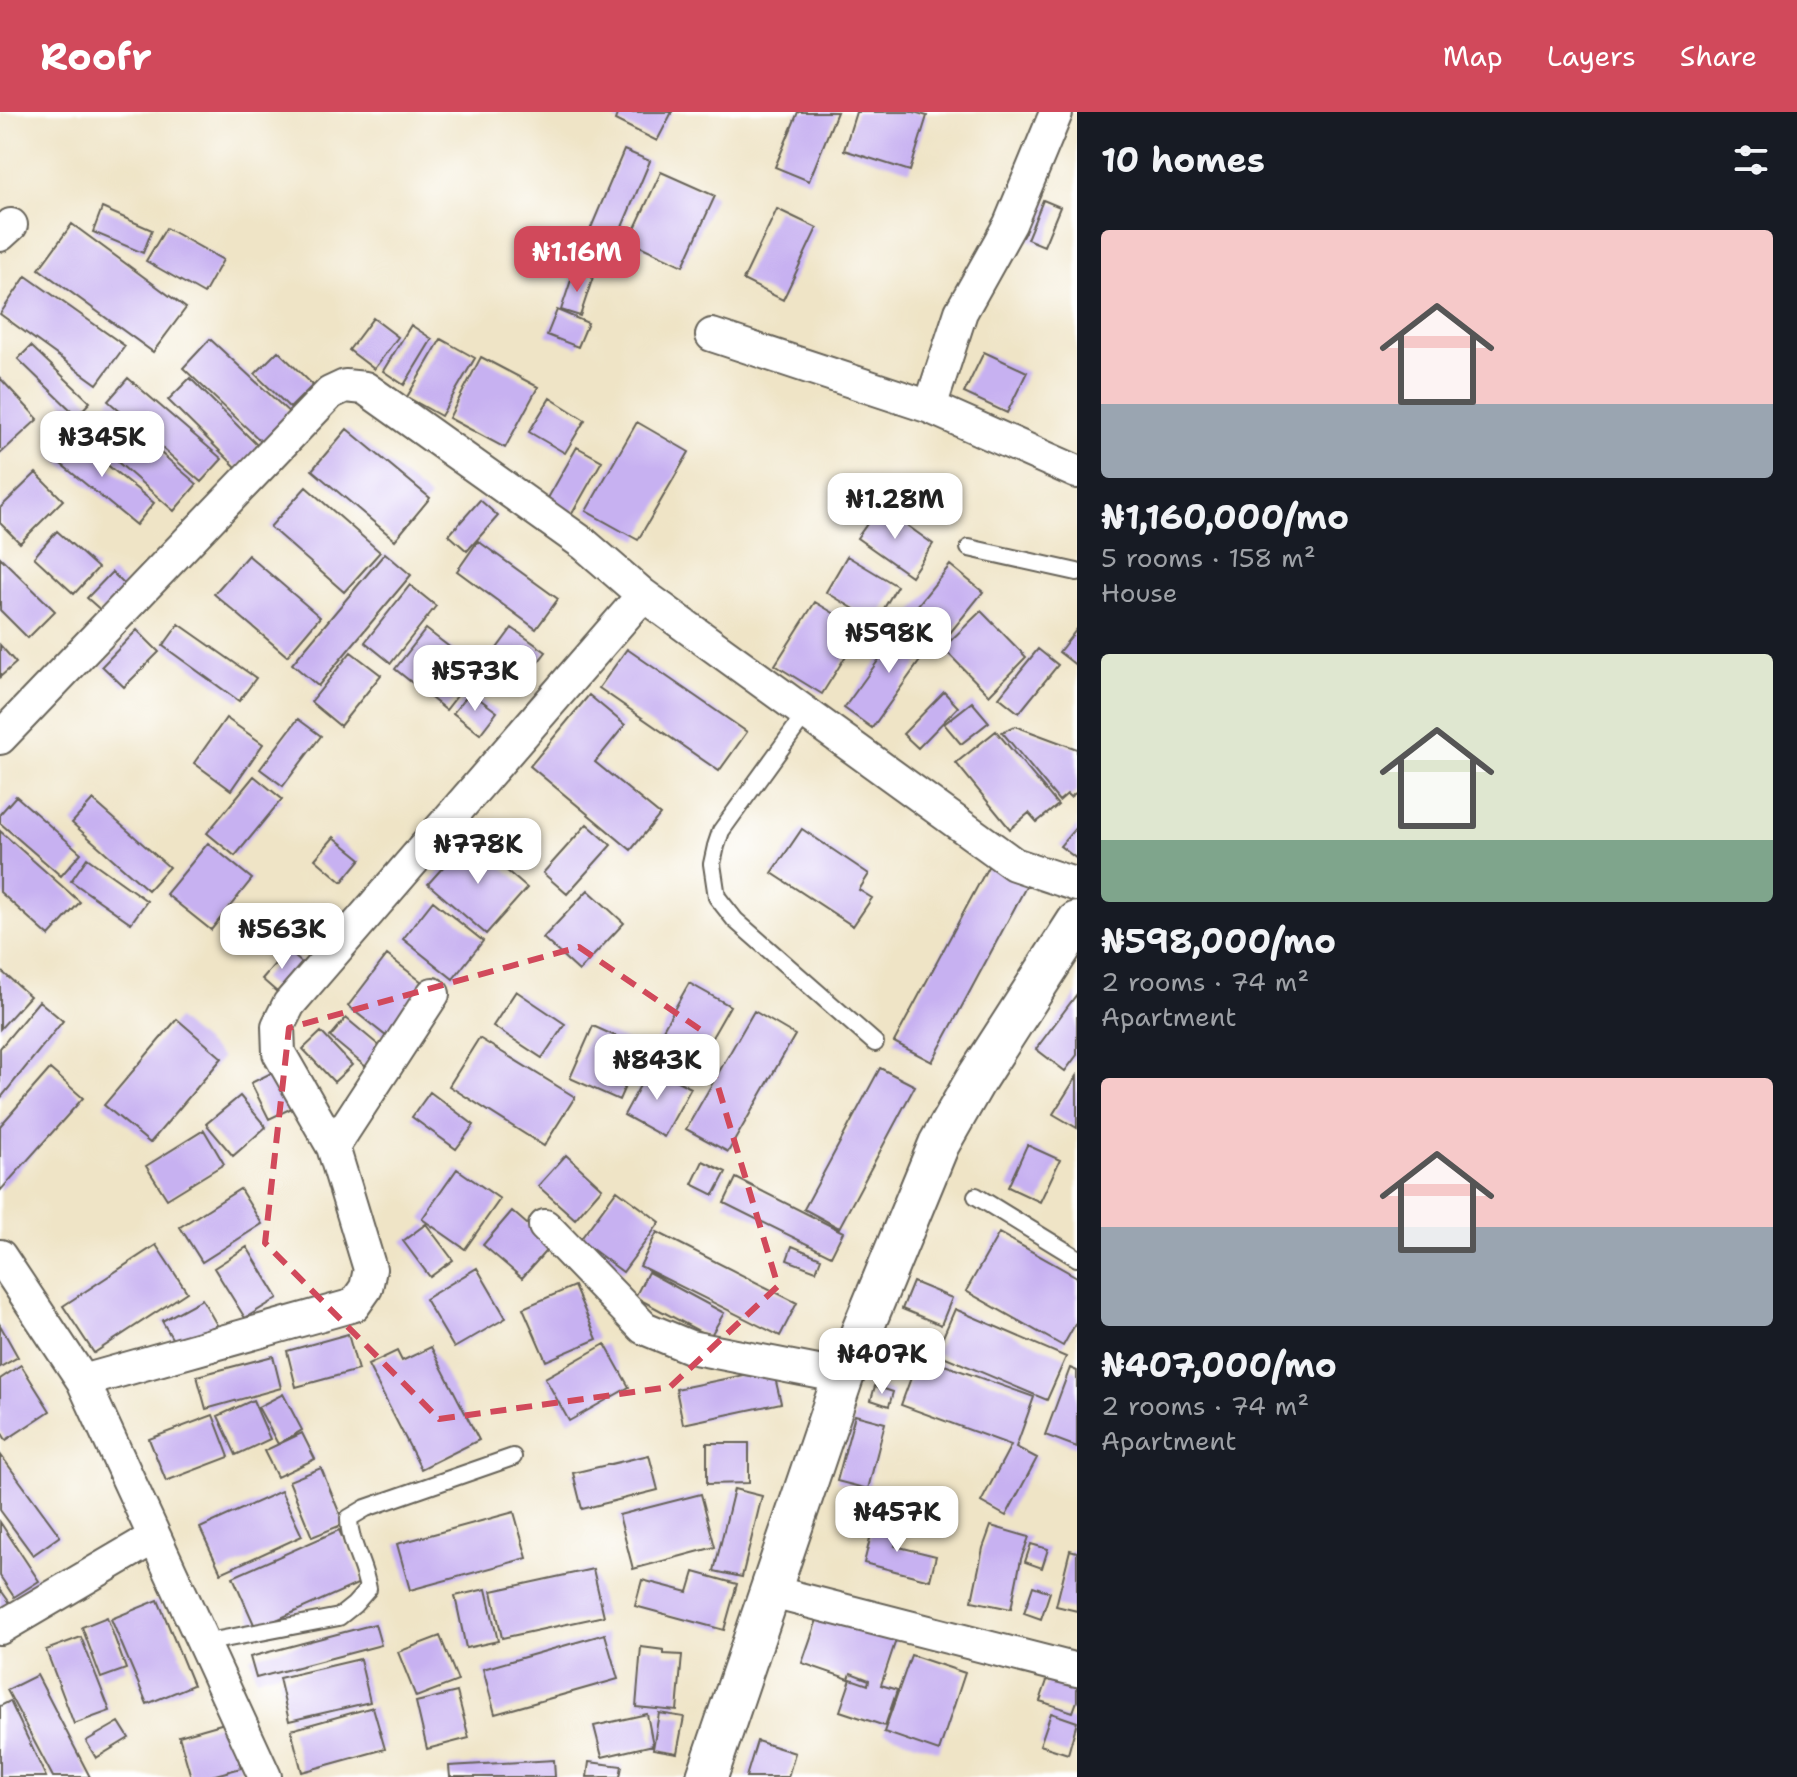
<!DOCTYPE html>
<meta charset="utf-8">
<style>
:root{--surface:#171b24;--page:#242831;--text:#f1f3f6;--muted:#9ea1a6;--accent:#d1495b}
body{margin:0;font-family:"Shantell Sans",sans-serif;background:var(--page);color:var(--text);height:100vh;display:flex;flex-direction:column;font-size:30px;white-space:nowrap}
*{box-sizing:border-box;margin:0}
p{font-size:26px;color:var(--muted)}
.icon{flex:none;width:44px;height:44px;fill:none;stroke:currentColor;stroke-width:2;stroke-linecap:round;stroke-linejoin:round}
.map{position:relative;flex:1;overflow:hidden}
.drawer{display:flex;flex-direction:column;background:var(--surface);width:720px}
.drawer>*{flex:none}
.price{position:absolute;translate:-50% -68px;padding:0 18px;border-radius:16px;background:#fff;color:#222;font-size:26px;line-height:52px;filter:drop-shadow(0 2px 4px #0008)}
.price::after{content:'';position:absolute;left:50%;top:48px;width:24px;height:18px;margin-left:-12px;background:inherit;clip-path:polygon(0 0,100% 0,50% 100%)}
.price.active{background:var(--accent);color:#fff}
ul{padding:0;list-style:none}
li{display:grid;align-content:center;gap:16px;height:424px;padding:0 24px}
li span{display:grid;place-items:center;height:248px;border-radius:8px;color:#555}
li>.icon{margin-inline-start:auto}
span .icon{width:144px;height:144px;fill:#fffc;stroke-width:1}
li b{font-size:34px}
h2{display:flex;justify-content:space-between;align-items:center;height:96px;padding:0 24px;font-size:34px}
header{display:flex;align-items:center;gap:48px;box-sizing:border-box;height:112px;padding:0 40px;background:var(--accent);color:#fff}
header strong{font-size:38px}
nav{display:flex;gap:44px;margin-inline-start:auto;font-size:28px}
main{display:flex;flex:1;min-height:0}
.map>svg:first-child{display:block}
</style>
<header>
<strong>Roofr</strong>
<nav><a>Map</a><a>Layers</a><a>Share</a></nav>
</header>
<main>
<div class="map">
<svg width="1077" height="1665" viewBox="0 0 1077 1665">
<rect width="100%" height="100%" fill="#fff"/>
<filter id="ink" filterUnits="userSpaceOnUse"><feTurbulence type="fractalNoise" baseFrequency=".0125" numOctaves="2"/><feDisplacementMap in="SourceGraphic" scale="16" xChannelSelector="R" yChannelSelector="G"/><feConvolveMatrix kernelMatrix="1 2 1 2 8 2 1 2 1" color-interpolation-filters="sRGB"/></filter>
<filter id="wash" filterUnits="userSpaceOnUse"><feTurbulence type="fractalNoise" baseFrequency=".006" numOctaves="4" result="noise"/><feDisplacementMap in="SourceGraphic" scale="32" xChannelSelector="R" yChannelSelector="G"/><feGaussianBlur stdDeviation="1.8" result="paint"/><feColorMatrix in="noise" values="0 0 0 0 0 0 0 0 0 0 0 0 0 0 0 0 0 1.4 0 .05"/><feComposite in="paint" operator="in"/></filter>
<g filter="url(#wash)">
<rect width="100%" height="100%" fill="#efe4c6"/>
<g id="blocks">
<path fill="#c7b1f1" d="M618,0H672L657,29L615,8Z
M798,0H837L809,69L775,55Z
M856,0H914L927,4L910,59L844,38Z
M624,38L650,49L614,134L588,123Z
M661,60L715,84L683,154L629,129Z
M1043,88L1060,95L1044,134L1027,127Z
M102,96L152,118L143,141L93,120Z
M777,97L817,116L783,188L743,168Z
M72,112L186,196L153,240L39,157Z
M166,116L223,148L204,182L146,149Z
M574,159L593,165L580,204L561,198Z
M26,164L125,234L97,272L0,202Z
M557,198L588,211L578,235L547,223Z
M373,206L398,225L374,257L349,238Z
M411,213L432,227L404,273L383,259Z
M210,227L293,304L265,333L183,256Z
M441,227L475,246L441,304L407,285Z
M31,234L90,290L77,304L18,247Z
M278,239L313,273L290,296L255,262Z
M984,240L1027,260L1007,301L964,281Z
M481,245L538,275L505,336L449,306Z
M0,266L38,307L0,342Z
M128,266L222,347L201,370L108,289Z
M190,266L259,335L237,356L168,288Z
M550,286L585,308L565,341L529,320Z
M113,300L197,372L174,399L90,326Z
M637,310L689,340L638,428L586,399Z
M347,317L430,386L395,428L312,358Z
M68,321L154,391L136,413L50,343Z
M577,335L602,349L569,407L544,393Z
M36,361L63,388L20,431L0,411V396Z
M306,375L380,440L344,480L270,415Z
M480,388L498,404L467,439L449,423Z
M880,394L933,432L911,464L857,426Z
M57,419L98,456L74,482L34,445Z
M478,429L558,487L536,517L457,459Z
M385,441L411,463L318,574L292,552Z
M248,443L320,505L287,544L214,482Z
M847,444L897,474L876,510L826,480Z
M0,445L55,499L28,526L0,498Z
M950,453L983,480L946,526L913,499Z
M112,460L127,475L103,500L87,486Z
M410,473L436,494L391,551L365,530Z
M815,490L862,518L822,582L775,553Z
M981,499L1026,545L989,583L943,536Z
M906,510L934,529L872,616L844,596Z
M179,512L256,566L239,589L163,534Z
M512,516L546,540L528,563L495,539Z
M426,517L478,557L446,598L395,557Z
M1077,517V554L1059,540Z
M137,518L159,540L124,575L102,554Z
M0,533L16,551L0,565Z
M627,537L747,620L719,659L599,576Z
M1038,537L1058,553L1019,601L999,585Z
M351,540L381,563L340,614L311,590Z
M470,580L497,600L480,622L453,601Z
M944,580L958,595L918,636L903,622Z
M589,583L625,613L595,650L660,703L631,738L530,654Z
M972,590L989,610L961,632L944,612Z
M226,606L263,632L231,678L194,651Z
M298,607L321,624L283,674L260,657Z
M1015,614L1077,637V680L1070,685L1067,682L1059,689L1002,620Z
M996,619L1058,693L1037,710L1029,701L1010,717L956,651Z
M254,664L282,687L235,744L207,721Z
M16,684L81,741L61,764L0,711V702Z
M93,688L169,755L148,778L72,711Z
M587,712L611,733L567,782L543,761Z
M1077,714V747L1060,734Z
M802,717L869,762L859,778L872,786L853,814L772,761Z
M0,719L80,790L49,824L0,780Z
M334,725L361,747L342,770L315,747Z
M469,726L527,776L486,822L428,772Z
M208,731L252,767L211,818L166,782Z
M87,746L147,789L131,811L71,769Z
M990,751L1028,771L932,950L894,930Z
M588,778L624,811L579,859L543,826Z
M433,789L483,829L453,867L403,827Z
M287,838L302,851L277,880L262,867Z
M387,843L431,877L391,928L348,894Z
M0,858L30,884L0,917Z
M689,871L730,894L694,957L653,935Z
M516,879L565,912L542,946L493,914Z
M1077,882V943L1065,959L1036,937Z
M39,889L63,909L0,987V936Z
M754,899L795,923L728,1040L686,1017Z
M346,906L388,941L372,960L330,925Z
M177,907L222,946L150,1031L104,993Z
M593,914L642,936L619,988L570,966Z
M321,920L352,953L334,970L303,937Z
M479,926L575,985L544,1034L449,974Z
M650,955L691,976L664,1025L624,1003Z
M880,956L915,974L839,1116L804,1097Z
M50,957L83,986L0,1079V1014Z
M273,960L292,996L269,1007L251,971Z
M1077,964V1016L1053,1002Z
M430,980L474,1013L456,1037L412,1005Z
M240,984L266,1015L233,1044L206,1012Z
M204,1018L224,1052L167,1087L146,1054Z
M1027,1033L1060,1048L1040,1090L1008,1075Z
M566,1043L602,1076L575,1107L538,1074Z
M703,1049L726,1060L714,1083L692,1072Z
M457,1057L500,1087L465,1137L422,1107Z
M736,1066L843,1120L831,1144L724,1091Z
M240,1077L262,1112L202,1150L180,1115Z
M617,1078L660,1110L623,1160L580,1128Z
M512,1099L551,1133L522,1166L483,1133Z
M426,1112L453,1148L430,1165L403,1129Z
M657,1120L797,1191L780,1224L640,1154Z
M999,1121L1077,1165V1209L1063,1234L966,1179Z
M156,1133L187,1180L94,1241L63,1194Z
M792,1134L821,1146L816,1159L787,1148Z
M247,1135L278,1186L245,1206L214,1156Z
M477,1156L506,1206L454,1236L425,1187Z
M648,1160L724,1201L710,1225L635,1185Z
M913,1170L952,1186L941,1213L902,1197Z
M574,1174L597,1227L546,1249L523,1196Z
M202,1187L217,1213L177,1235L162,1209Z
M955,1197L1066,1245L1047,1288L936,1241Z
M0,1213L18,1245L0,1255Z
M348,1222L358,1258L296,1275L287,1239Z
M905,1227L919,1233L910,1256L896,1250Z
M605,1232L629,1275L569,1309L545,1266Z
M431,1235L479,1328L421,1357L368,1253L397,1239L402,1249Z
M273,1244L281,1276L206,1297L197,1264Z
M919,1244L1034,1285L1016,1335L1037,1346L1006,1404L981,1390L1011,1333L901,1293Z
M21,1253L50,1299L6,1328L0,1318V1267Z
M1070,1256L1077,1259V1335L1045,1323Z
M773,1257L781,1291L683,1312L676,1277Z
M875,1274L893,1280L889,1294L871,1288Z
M283,1282L302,1318L278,1332L258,1295Z
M253,1288L270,1327L236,1343L218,1304Z
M213,1303L229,1345L166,1369L149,1327Z
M855,1303L885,1311L868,1377L837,1369Z
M302,1321L315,1347L277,1365L264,1339Z
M707,1331H749V1371L707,1372Z
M0,1342L60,1424L33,1443L0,1398Z
M649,1343L658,1378L582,1397L573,1361Z
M321,1356L344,1412L312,1425L289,1369Z
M734,1377L762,1384L742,1465L714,1459Z
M281,1379L302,1424L221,1461L200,1416Z
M701,1382L715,1435L633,1457L619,1403Z
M514,1400L527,1446L410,1478L397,1432Z
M0,1410L39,1469L14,1485L0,1464Z
M874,1411L899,1417L895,1434L936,1444L930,1468L864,1451Z
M991,1414L1029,1425L1021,1447L1011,1497L972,1489L983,1436Z
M339,1418L362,1470L256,1517L233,1465Z
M1031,1432L1048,1437L1042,1456L1025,1450Z
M1070,1438L1077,1440V1499L1056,1494Z
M593,1457L604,1504L502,1526L492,1479Z
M694,1460L737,1472L724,1518L635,1494L642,1468L688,1480Z
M1033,1474L1050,1480L1041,1507L1024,1501Z
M0,1477L10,1491L0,1497Z
M486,1477L498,1529L466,1536L455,1484Z
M158,1488L193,1573L147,1592L111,1507Z
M819,1502L896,1528L881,1573L897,1578L885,1614L840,1599L851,1567L868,1573L869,1568L851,1561L849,1567L802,1551Z
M107,1505L126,1557L101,1566L82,1515Z
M375,1512L381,1533L256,1566L250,1545Z
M605,1522L618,1567L495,1602L483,1557Z
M440,1524L458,1569L416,1585L398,1540Z
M81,1525L110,1599L74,1612L46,1538Z
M641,1535L664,1538V1542L682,1543L677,1599L636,1595Z
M911,1543L965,1561L939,1639L884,1620Z
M360,1547L370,1590L289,1609L279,1566Z
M1050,1560L1077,1569V1589L1073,1600L1040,1589Z
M37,1563L90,1665H53L7,1578Z
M457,1580L469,1626L427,1637L416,1590Z
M10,1589L46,1665H0V1594Z
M373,1595L385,1637L302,1660L291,1618Z
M659,1601L684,1605L677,1641L653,1637Z
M1051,1601L1077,1610L1068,1642L1040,1633Z
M647,1602L653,1633L602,1645L594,1614Z
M119,1610L129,1626L96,1646L86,1629Z
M228,1610L241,1656L208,1665H191L179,1624Z
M757,1629L795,1641L788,1665H746Z
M554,1648L555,1665H450L449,1654Z
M589,1650L622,1654L620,1665H587Z"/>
</g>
</g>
<g filter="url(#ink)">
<use href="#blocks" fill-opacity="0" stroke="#666258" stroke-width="2"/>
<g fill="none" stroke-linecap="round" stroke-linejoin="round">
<g stroke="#666258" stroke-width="20">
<path id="service" d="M969,436L1077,460
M807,600L721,719L716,734L712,752L717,785L735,808L875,931
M976,1084L1077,1146
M203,1531L339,1505L354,1493L368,1477C364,1452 349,1431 349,1406L366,1396L513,1345"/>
</g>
<g stroke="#666258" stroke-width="36">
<path id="minor" d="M1056,1L1010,112L961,200L930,295L1077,360
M0,123L11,113
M712,223L930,295
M0,626L330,281L345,274L365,276L584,432L643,483L1014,752L1077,773
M333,1035L433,882
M545,1114L644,1216L690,1235L843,1265
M0,1144L83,1269L265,1665
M83,1269L354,1193L366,1176L370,1157L333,1035L279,941L278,914L289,892L643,483
M768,1479L1077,1558
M0,1516L153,1426"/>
</g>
<g stroke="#666258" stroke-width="44">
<path id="tertiary" d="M707,1665L843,1265L939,1032L975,969L1077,810"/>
</g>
<use href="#service" stroke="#fff" stroke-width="16"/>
<use href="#minor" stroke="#fff" stroke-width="32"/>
<use href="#tertiary" stroke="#fff" stroke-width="40"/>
</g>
</g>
<path fill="none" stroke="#d1495b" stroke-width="6" stroke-dasharray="16 10" stroke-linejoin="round" d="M579,835L701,918L778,1174L670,1275L439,1307L265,1131L289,916Z"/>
</svg>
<b class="price active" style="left:577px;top:182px">₦1.16M</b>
<b class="price" style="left:102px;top:367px">₦345K</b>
<b class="price" style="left:895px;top:429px">₦1.28M</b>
<b class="price" style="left:889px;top:563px">₦598K</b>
<b class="price" style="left:475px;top:601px">₦573K</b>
<b class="price" style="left:478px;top:774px">₦778K</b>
<b class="price" style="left:282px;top:859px">₦563K</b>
<b class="price" style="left:657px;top:990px">₦843K</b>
<b class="price" style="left:882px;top:1284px">₦407K</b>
<b class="price" style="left:897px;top:1442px">₦457K</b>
</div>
<section class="drawer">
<h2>10 homes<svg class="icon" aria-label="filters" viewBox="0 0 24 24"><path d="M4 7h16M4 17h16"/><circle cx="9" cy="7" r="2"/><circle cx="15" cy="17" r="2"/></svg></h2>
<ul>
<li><span style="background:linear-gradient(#f6c9c9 70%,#9aa5b1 0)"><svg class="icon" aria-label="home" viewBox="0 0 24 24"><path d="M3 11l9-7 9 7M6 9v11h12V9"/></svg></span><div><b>₦1,160,000/mo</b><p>5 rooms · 158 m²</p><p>House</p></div></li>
<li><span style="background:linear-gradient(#dfe7d0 75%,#7fa58c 0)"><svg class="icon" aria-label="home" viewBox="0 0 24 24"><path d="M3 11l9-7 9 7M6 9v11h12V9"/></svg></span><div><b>₦598,000/mo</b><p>2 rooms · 74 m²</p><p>Apartment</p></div></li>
<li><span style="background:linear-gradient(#f6c9c9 60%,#9aa5b1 0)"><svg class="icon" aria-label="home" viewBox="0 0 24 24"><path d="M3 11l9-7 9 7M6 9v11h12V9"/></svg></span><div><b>₦407,000/mo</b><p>2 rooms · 74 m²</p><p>Apartment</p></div></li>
</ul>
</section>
</main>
